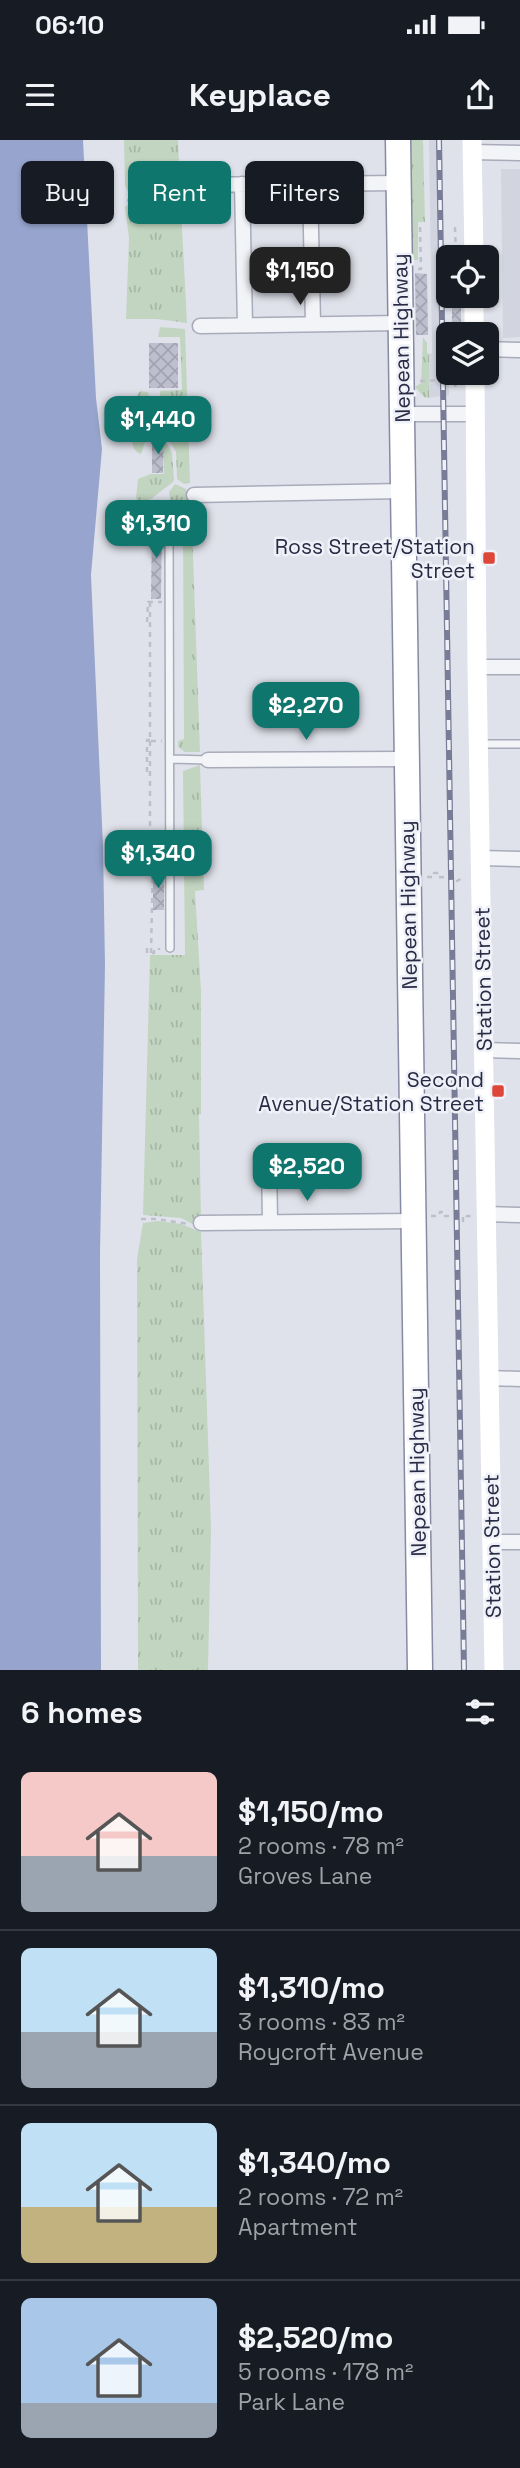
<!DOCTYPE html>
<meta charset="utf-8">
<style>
:root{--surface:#171b24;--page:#242831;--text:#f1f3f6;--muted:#9ea1a6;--line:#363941;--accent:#0f766e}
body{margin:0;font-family:"Space Grotesk",sans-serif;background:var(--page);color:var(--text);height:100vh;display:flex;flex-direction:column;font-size:26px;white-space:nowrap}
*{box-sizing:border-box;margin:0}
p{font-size:23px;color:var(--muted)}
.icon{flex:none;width:38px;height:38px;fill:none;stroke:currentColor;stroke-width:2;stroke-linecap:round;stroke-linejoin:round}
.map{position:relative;height:1530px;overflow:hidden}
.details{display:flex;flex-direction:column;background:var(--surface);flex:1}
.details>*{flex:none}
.hud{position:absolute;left:21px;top:21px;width:480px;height:63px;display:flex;gap:14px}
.controls{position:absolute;left:436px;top:105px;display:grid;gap:14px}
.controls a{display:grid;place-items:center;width:63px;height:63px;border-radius:10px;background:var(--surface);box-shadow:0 2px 5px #0004;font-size:35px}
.price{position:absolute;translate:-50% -60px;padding:0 16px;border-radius:14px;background:var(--accent);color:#fff;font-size:23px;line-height:46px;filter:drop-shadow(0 2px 4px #0008)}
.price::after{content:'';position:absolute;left:50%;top:42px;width:21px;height:16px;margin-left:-10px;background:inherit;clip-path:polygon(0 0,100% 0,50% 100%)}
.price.active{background:#222;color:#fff}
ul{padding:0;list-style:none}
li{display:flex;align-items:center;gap:21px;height:175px;padding:0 21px}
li+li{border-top:2px solid var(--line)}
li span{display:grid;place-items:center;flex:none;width:196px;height:140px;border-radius:10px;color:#555}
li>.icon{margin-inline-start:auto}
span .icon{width:84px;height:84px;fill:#fffc;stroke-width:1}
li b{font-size:30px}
h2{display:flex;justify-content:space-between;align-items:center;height:84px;padding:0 21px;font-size:30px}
.chip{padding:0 24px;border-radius:10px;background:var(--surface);box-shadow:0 2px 5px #0004;font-size:24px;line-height:63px}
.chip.active{background:var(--accent);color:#fff}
.status{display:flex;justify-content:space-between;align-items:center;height:49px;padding:0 35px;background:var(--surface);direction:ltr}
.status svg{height:19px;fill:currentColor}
header{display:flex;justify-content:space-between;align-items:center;height:91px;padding:0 21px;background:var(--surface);font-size:32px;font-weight:600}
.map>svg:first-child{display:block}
</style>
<div class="status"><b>06:10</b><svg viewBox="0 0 49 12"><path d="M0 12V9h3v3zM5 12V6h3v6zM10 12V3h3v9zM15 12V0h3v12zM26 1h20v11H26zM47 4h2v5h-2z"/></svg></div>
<header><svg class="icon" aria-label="menu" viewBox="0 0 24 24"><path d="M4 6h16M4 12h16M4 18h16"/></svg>Keyplace<svg class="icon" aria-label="share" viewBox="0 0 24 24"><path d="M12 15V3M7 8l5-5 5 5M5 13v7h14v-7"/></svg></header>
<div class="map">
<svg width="520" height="1530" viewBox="0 0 520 1530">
<defs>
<pattern id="grass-tufts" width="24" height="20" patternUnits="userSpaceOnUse" patternTransform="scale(1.75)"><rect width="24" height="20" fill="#c1d5c0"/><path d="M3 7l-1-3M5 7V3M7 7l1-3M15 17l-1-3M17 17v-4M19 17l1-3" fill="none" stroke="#a6b7a6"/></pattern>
<pattern id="building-cross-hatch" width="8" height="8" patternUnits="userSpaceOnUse" patternTransform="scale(1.75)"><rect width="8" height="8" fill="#bdbfce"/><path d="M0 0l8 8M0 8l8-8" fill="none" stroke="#a2a4b2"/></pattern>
</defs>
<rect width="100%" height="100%" fill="#e0e2eb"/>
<path fill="#d2d4e0" d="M429,0H442L445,214L448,215L449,255L429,258V214L432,213Z
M501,29H520V197L503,198Z"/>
<path fill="url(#grass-tufts)" d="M124,0H178L180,42H175L176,48H147L131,59L125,45Z
M409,0H423L425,82H418V120H412Z
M147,51H180L187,183L157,179H126L129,98L125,67Z
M160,187L185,189L190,343L184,344L177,339L176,312L159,280L153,256H160V251L182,250L180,197H158Z
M423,197L427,203V213L429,214V258L424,257L415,247L421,243Z
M140,251L148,252L155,282L172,313L174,339L173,342L151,359L139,363L136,358L138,339L151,334H164V300L145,302L141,314C130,311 131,295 133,285L143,280V274L132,264Z
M175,344L186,349L187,359H191L200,612H185L178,607V601L184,599L183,377L182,373L175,375L172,372L169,352Z
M200,625L204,750L195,751L201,851V974H199L201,1079L198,1087L181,1078L143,1075L150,815H185L183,631Z
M158,1081L181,1084L201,1092L211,1388L208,1530H138L137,1119L143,1083Z"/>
<path fill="#97a5ce" d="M0,0H83L96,258L102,309L91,435L103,707L105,825L100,1114L101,1530H0Z"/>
<path fill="url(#building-cross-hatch)" d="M415,133L427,134L428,195H416Z
M452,156H461V191L452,190Z
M149,203H178V248H149Z
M152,300H164L163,333H152Z
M152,380L162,382L161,459H151Z
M153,729H164V770H153Z"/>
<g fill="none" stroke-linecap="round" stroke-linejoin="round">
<g stroke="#a8abb9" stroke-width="10">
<path id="lane" d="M146,373L169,377L170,808
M479,604H520
M171,619L208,620"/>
</g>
<g stroke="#a8abb9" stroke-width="17">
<path id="street" d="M472,12L520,13
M310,43L313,184
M242,44L245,185
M190,45L399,43
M200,186L400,183
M486,209L520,210
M402,274H474
M194,355L403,351
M477,527H520
M208,620L405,619
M481,718L520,719
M484,910L520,911
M269,1020L270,1081
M487,1074L520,1075
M201,1083L413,1081
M489,1238L520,1239
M492,1402H520"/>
</g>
<g stroke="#868aa3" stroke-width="27">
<path id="highway" d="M398,0C404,510 412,1020 420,1530"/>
</g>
<path stroke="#bec0c9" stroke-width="2.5" stroke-dasharray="5 5" stroke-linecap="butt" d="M127,60L130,61L147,49H178V48
M455,87L456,117
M418,129H421L420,85
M444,148H448
M420,241L457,239L455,247
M150,462V601H162
M147,482L148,462H162
M150,601V717H161
M147,632V600H150
M427,737H434V733H437V737L457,738V741L464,737
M147,808V813H154V810H159V808
M151,813L153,717
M431,1076H439L440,1072H443V1076H463V1081L466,1080L467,1076H471
M141,1079H156L189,1084"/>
<use href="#lane" stroke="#f3f4f8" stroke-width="7"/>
<use href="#street" stroke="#f3f4f8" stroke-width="14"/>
<path stroke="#fff" stroke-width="19" d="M472,0L474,117
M474,156V194
M475,233L477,527L494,1530"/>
<use href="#highway" stroke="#fff" stroke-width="24"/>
<g stroke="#787c96" stroke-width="6">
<path id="rail" d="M439,0L464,1530"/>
</g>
<use href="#rail" stroke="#f0f1f8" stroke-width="3.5" stroke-dasharray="10" stroke-linecap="butt"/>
</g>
<g fill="#dd4638" stroke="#f0f1f8" stroke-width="2.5">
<rect x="482" y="411" width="14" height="14" rx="3.5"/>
<rect x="491" y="944" width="14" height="14" rx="3.5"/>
</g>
<g text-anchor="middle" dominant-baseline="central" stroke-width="5" stroke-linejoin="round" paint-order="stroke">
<g font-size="21" fill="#272b44" stroke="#f0f1f8">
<text transform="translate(401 198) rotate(-91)">Nepean Highway</text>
<text transform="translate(408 765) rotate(-91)">Nepean Highway</text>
<text transform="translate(483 839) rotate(-91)">Station Street</text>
<text transform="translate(417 1332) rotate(-91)">Nepean Highway</text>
<text transform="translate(492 1406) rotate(-91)">Station Street</text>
</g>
<g font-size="21" fill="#272b44" stroke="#f0f1f8" text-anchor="end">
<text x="475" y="406">Ross Street/Station<tspan x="475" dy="24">Street</tspan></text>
<text x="484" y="939">Second<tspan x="484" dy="24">Avenue/Station Street</tspan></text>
</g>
</g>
</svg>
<div class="controls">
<a><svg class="icon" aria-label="locate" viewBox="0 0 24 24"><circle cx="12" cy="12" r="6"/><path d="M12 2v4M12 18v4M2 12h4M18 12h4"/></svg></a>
<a><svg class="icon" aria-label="layers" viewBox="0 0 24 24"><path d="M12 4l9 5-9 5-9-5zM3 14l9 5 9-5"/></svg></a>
</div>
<b class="price active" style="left:300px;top:167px">$1,150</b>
<b class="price" style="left:158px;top:316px">$1,440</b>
<b class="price" style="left:156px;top:420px">$1,310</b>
<b class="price" style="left:306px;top:602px">$2,270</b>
<b class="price" style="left:158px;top:750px">$1,340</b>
<b class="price" style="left:307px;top:1063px">$2,520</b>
<div class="hud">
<a class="chip">Buy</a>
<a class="chip active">Rent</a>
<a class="chip">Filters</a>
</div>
</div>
<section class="details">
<h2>6 homes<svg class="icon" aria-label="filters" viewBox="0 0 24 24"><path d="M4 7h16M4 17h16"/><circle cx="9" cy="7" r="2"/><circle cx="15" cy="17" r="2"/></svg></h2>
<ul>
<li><span style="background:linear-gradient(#f6c9c9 60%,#9aa5b1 0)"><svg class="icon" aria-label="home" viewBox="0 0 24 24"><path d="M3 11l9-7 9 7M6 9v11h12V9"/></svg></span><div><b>$1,150/mo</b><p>2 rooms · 78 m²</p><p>Groves Lane</p></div></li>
<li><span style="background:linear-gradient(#bfe0f5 60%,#9aa5b1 0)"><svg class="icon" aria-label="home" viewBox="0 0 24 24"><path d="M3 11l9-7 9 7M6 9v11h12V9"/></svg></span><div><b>$1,310/mo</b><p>3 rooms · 83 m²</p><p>Roycroft Avenue</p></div></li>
<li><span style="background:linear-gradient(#bfe0f5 60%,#c2b280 0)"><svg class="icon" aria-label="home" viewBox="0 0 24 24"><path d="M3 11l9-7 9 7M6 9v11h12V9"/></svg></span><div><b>$1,340/mo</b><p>2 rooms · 72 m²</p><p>Apartment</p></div></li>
<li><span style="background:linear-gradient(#a9c7e8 75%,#9aa5b1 0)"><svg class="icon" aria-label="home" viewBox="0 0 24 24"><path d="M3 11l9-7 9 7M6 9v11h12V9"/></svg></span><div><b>$2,520/mo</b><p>5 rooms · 178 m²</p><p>Park Lane</p></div></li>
</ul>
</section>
